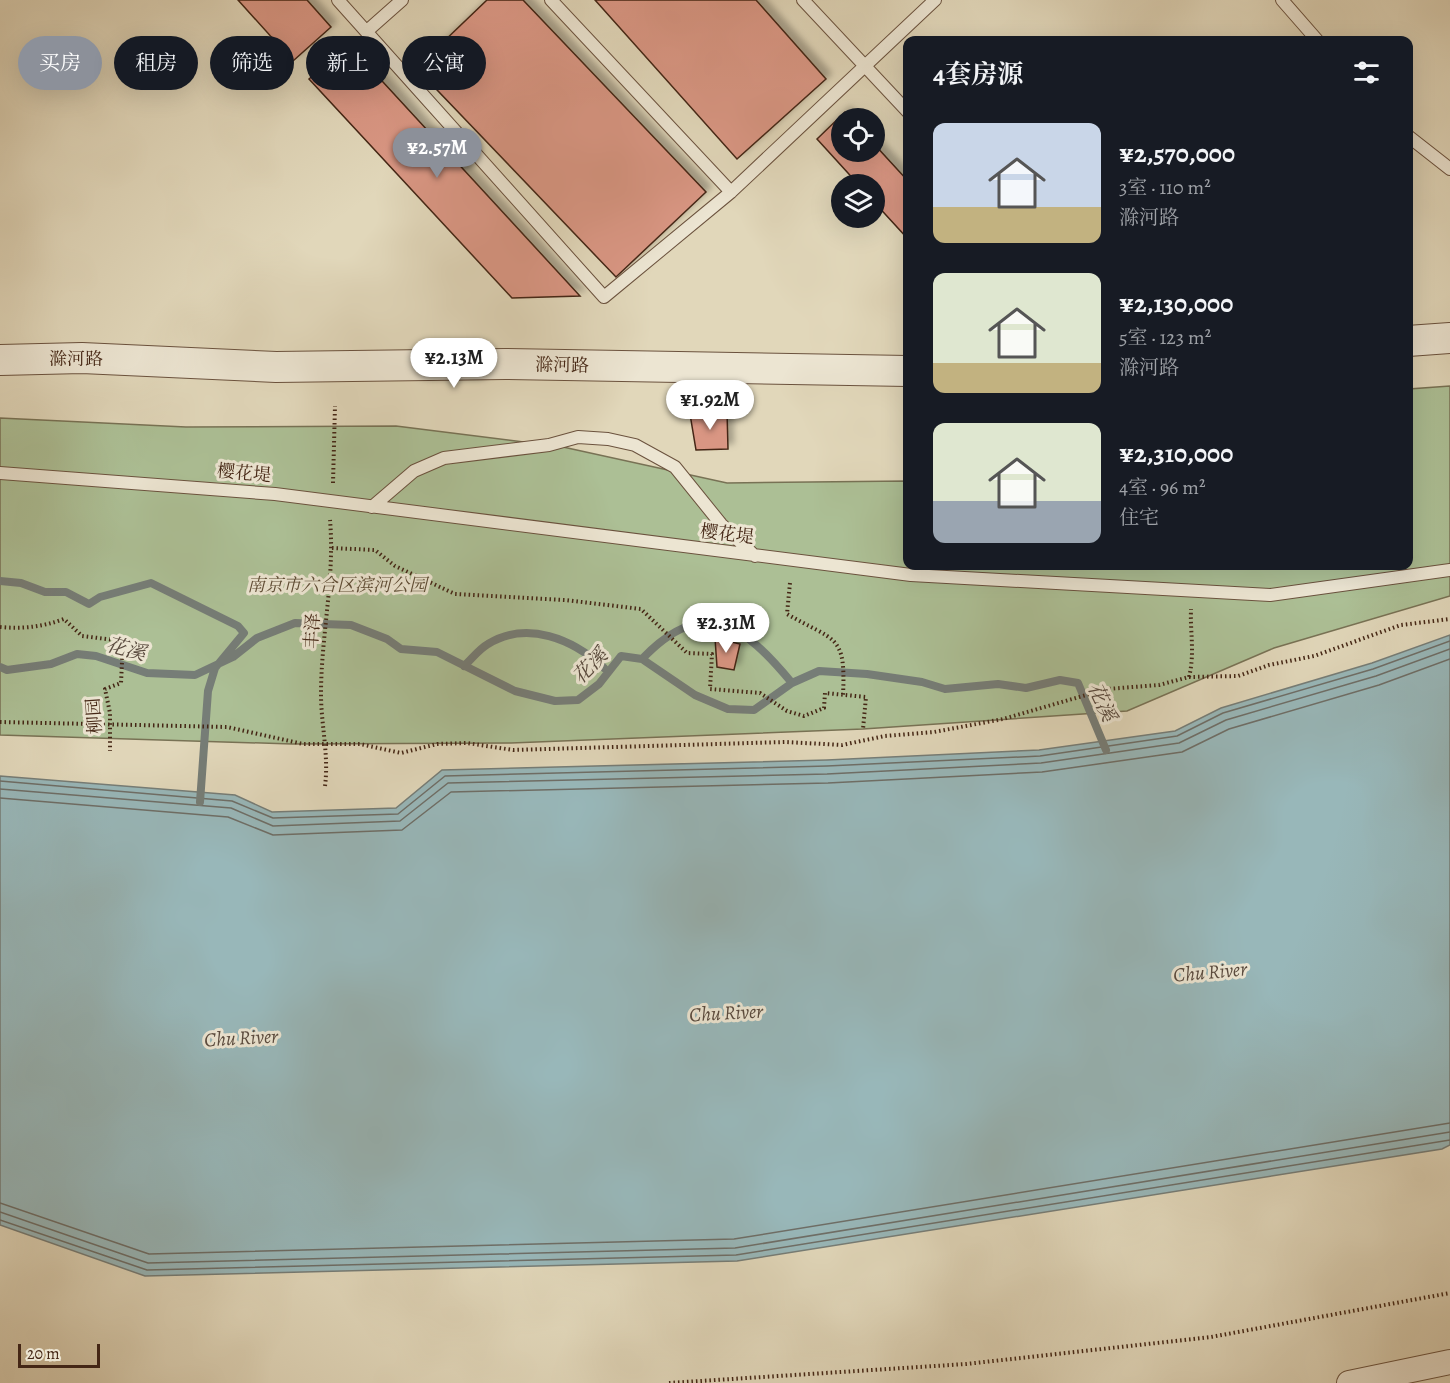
<!DOCTYPE html>
<html lang="zh">
<meta charset="utf-8">
<style>
:root{--surface:#171b24;--page:#20242c;--text:#f1f3f6;--muted:#9ea1a6;--accent:#8c9099}
body{margin:0;font-family:Alegreya,"Noto Serif SC",serif;background:var(--page);color:var(--text);height:100vh;display:flex;flex-direction:column;font-size:22px;white-space:nowrap}
*{box-sizing:border-box;margin:0}
p{font-size:20px;color:var(--muted)}
.icon{flex:none;width:33px;height:33px;fill:none;stroke:currentColor;stroke-width:2;stroke-linecap:round;stroke-linejoin:round}
.map{position:relative;flex:1;overflow:hidden}
.drawer{position:absolute;left:903px;top:36px;width:510px;height:534px;display:flex;flex-direction:column;background:var(--surface);border-radius:12px;box-shadow:0 6px 24px #0002}
.drawer>*{flex:none}
.top-card{position:absolute;left:18px;top:36px;width:570px;height:54px;display:flex;gap:12px}
.buttons{position:absolute;left:831px;top:108px;display:grid;gap:12px}
.buttons a{display:grid;place-items:center;width:54px;height:54px;border-radius:50%;background:var(--surface);box-shadow:0 6px 24px #0002;font-size:30px}
.scale{position:absolute;left:18px;bottom:15px;width:82px;box-sizing:border-box;padding-left:6px;border:3px solid #442615;border-top:0;font-size:16px;line-height:21px;white-space:nowrap;color:#442615;-webkit-text-stroke:4px #ece5d2;paint-order:stroke}
.price{position:absolute;translate:-50% -51px;padding:0 14px;border-radius:21px;background:#fff;color:#222;font-size:20px;line-height:39px;filter:drop-shadow(0 2px 3px #0008)}
.price::after{content:'';position:absolute;left:50%;top:36px;width:18px;height:14px;margin-left:-9px;background:inherit;clip-path:polygon(0 0,100% 0,50% 100%)}
.price.current{background:var(--accent);color:#fff}
ul{padding:0;list-style:none}
li{display:flex;align-items:center;gap:18px;height:150px;padding:0 30px}
li span{display:grid;place-items:center;flex:none;width:168px;height:120px;border-radius:12px;color:#555}
li>.icon{margin-inline-start:auto}
span .icon{width:72px;height:72px;fill:#fffc;stroke-width:1}
li b{font-size:26px}
h2{display:flex;justify-content:space-between;align-items:center;height:72px;padding:0 30px;font-size:26px}
.chip{padding:0 21px;border-radius:27px;background:var(--surface);box-shadow:0 6px 24px #0002;font-size:21px;line-height:54px}
.chip.current{background:var(--accent);color:#fff}
.map>svg:first-child{display:block}
</style>
<div class="map">
<svg width="1450" height="1383" viewBox="0 0 1450 1383">
<defs>
<filter id="shadow"><feDropShadow dx="5.5" dy="-5.5" stdDeviation="3" flood-color="#0004"/></filter>
</defs>
<rect width="100%" height="100%" fill="#e1d7ba"/>
<filter id="stains"><feTurbulence type="fractalNoise" baseFrequency=".00333" numOctaves="4"/><feColorMatrix values="0 0 0 0 .2 0 0 0 0 .09 0 0 0 0 .02 0 0 0 .5 -.17"/></filter>
<radialGradient id="worn" r=".72"><stop offset=".6" stop-color="#630" stop-opacity="0"/><stop offset="1" stop-color="#630" stop-opacity=".3"/></radialGradient>
<path fill="#acbf95" stroke="#787255" stroke-width="1.5" d="M1450,386V596L1274,648L1127,711L863,729L511,743L292,744L0,735V418L186,427L396,426L563,447L727,483L907,481L908,566H1408L1409,389Z"/>
<path fill="#98b7b9" stroke="#767d77" stroke-width="1.5" d="M1450,635V1145L1442,1149L737,1261L145,1276L0,1225V776L235,795L272,812L396,808L442,770L827,760L1039,750L1175,731L1221,708L1372,663Z"/>
<g fill="none" stroke-linecap="round" stroke-linejoin="round">
<path stroke="#6e6e67" stroke-width="1.5" d="M0,781L232,801L273,818L398,814L445,776L827,766L1040,756L1177,736L1223,713L1373,669L1450,641
M0,789L231,808L273,826L400,821L448,783L827,774L1041,763L1179,743L1226,720L1376,676L1450,649
M0,798L228,817L273,835L402,830L451,792L828,783L1042,772L1182,752L1229,729L1379,685L1450,659
M0,1203L149,1254L734,1239L1450,1123
M0,1212L148,1263L735,1248L1450,1132
M0,1220L147,1270L736,1255L1450,1140"/>
<path stroke="#767d77" stroke-width="8" d="M0,581L21,583L45,592H66L89,604L100,597L151,583L238,626L244,633L215,668L208,691L200,802
M642,659C704,594 744,625 792,683
M464,666C472,659 479,649 488,644C527,620 573,639 604,668
M0,667L7,670L51,664L77,654L96,656L147,673L195,675L233,657L257,638L295,623L351,625L387,639L401,649L437,652L515,691L555,701L578,700L599,684L621,656L642,659L695,695L728,709L754,710L792,683L819,671L867,674L922,682L945,689L998,684L1026,688L1060,680L1078,683L1106,750"/>
</g>
<path fill="#d99683" stroke="#442615" stroke-width="1.5" filter="url(#shadow)" d="M238,0H307L331,27L293,61Z
M487,0H523L706,192L616,277L416,68Z
M595,0H756L826,79L737,159Z
M348,44L580,296L512,298L309,79Z
M845,112L851,118H842V152H874V144L908,181V239L874,202V184H858L817,139Z
M727,411L728,449L696,450L690,414Z
M715,638L740,644L734,670L717,667Z"/>
<g fill="none" stroke-linecap="round" stroke-linejoin="round">
<g stroke="#6b523e" stroke-width="14">
<path id="service" d="M338,0L604,297L731,192L935,0
M551,0L731,192
M803,0L908,112
M1282,0L1317,40
M367,31L402,0
M1408,136L1450,169
M0,473L275,494L911,575L1270,595L1450,570
M372,507L414,471L444,458L549,445L578,437L608,439L635,445L675,467L721,524L755,556"/>
</g>
<g stroke="#6b523e" stroke-width="26">
<path id="minor" d="M1349,1383L1450,1362"/>
</g>
<g stroke="#6b523e" stroke-width="32">
<path id="tertiary" d="M1408,341L1450,338
M0,360L82,358L276,367L505,364L908,371"/>
</g>
<path stroke="#442615" stroke-width="4" stroke-dasharray="1.5 3" stroke-linecap="butt" d="M333,483L335,406
M332,548L375,550L395,566L455,594L565,600L641,609L687,653L712,654L710,689L760,693L787,711L804,716L824,708L825,693L866,697L863,729
M790,583L787,614C835,642 846,633 843,695
M1189,677C1195,653 1190,633 1191,609
M0,722L227,727L303,744H360L401,753L437,744L467,743L513,750L785,742L842,745L885,736L934,732L1003,719L1107,689L1159,685L1189,677L1238,676L1269,665L1314,656L1401,625L1450,619
M325,786C329,755 321,725 321,694C321,636 335,578 330,520
M669,1383L966,1364L1211,1337L1450,1293"/>
<use href="#service" stroke="#ece5d2" stroke-width="12"/>
<use href="#minor" stroke="#ece5d2" stroke-width="24"/>
<use href="#tertiary" stroke="#ece5d2" stroke-width="30"/>
<path stroke="#442615" stroke-width="4" stroke-dasharray="1.5 3" stroke-linecap="butt" d="M0,627C23,629 42,627 64,619L82,636L123,641L121,683L105,689L110,713V751"/>
</g>
<g text-anchor="middle" dominant-baseline="central" stroke-width="6" stroke-linejoin="round" paint-order="stroke">
<g font-size="18" fill="#442615" stroke="#ece5d2">
<text x="76" y="359">滁河路</text>
<text transform="translate(562 365) rotate(1)">滁河路</text>
<text transform="translate(244 473) rotate(5)">樱花堤</text>
<text transform="translate(727 534) rotate(7)">樱花堤</text>
<text transform="translate(312 631) rotate(-86)">丰泽</text>
<text transform="translate(94 716) rotate(-94)">柳园</text>
</g>
<g font-size="18" font-style="italic" fill="#5e4c35" stroke="#ece5d2">
<text x="337" y="585">南京市六合区滨河公园</text>
</g>
<g font-size="20" font-style="italic" fill="#594a3e" stroke="#ece5d2">
<text transform="translate(126 649) rotate(15)">花溪</text>
<text transform="translate(590 666) rotate(-45)">花溪</text>
<text transform="translate(1102 702) rotate(65)">花溪</text>
<text transform="translate(1210 972) rotate(-5)">Chu River</text>
<text transform="translate(726 1013) rotate(-3)">Chu River</text>
<text transform="translate(241 1038) rotate(-3)">Chu River</text>
</g>
</g>
<rect width="100%" height="100%" filter="url(#stains)"/>
<rect width="100%" height="100%" fill="url(#worn)"/>
</svg>
<div class="buttons">
<a><svg class="icon" aria-label="locate" viewBox="0 0 24 24"><circle cx="12" cy="12" r="6"/><path d="M12 2v4M12 18v4M2 12h4M18 12h4"/></svg></a>
<a><svg class="icon" aria-label="layers" viewBox="0 0 24 24"><path d="M12 4l9 5-9 5-9-5zM3 14l9 5 9-5"/></svg></a>
</div>
<div class="scale">20 m</div>
<b class="price current" style="left:437px;top:179px">¥2.57M</b>
<b class="price" style="left:454px;top:389px">¥2.13M</b>
<b class="price" style="left:710px;top:431px">¥1.92M</b>
<b class="price" style="left:726px;top:654px">¥2.31M</b>
<div class="top-card">
<a class="chip current">买房</a>
<a class="chip">租房</a>
<a class="chip">筛选</a>
<a class="chip">新上</a>
<a class="chip">公寓</a>
</div>
<section class="drawer">
<h2>4套房源<svg class="icon" aria-label="filters" viewBox="0 0 24 24"><path d="M4 7h16M4 17h16"/><circle cx="9" cy="7" r="2"/><circle cx="15" cy="17" r="2"/></svg></h2>
<ul>
<li><span style="background:linear-gradient(#c9d6e8 70%,#c2b280 0)"><svg class="icon" aria-label="home" viewBox="0 0 24 24"><path d="M3 11l9-7 9 7M6 9v11h12V9"/></svg></span><div><b>¥2,570,000</b><p>3室 · 110 m²</p><p>滁河路</p></div></li>
<li><span style="background:linear-gradient(#dfe7d0 75%,#c2b280 0)"><svg class="icon" aria-label="home" viewBox="0 0 24 24"><path d="M3 11l9-7 9 7M6 9v11h12V9"/></svg></span><div><b>¥2,130,000</b><p>5室 · 123 m²</p><p>滁河路</p></div></li>
<li><span style="background:linear-gradient(#dfe7d0 65%,#9aa5b1 0)"><svg class="icon" aria-label="home" viewBox="0 0 24 24"><path d="M3 11l9-7 9 7M6 9v11h12V9"/></svg></span><div><b>¥2,310,000</b><p>4室 · 96 m²</p><p>住宅</p></div></li>
</ul>
</section>
</div>
